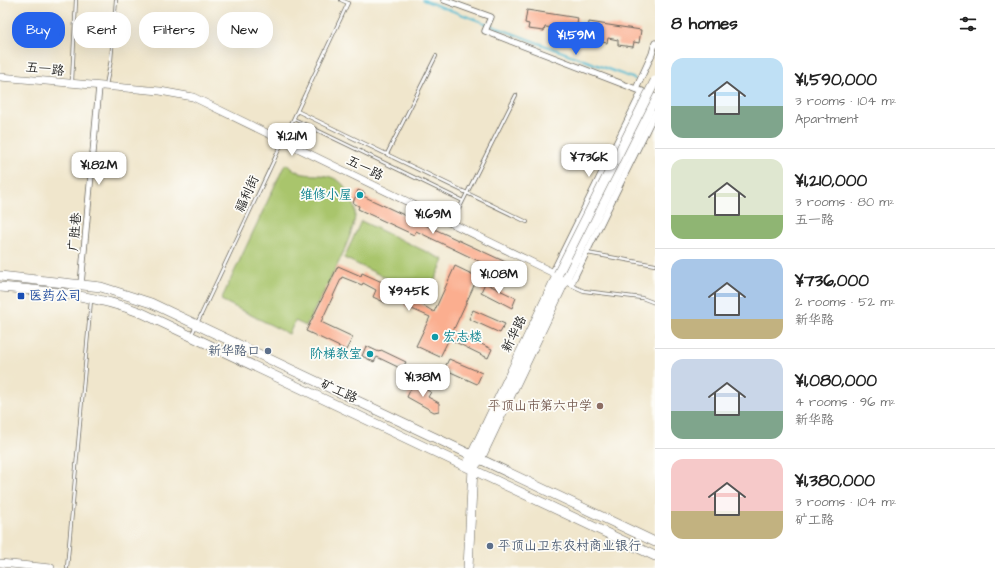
<!DOCTYPE html>
<meta charset="utf-8">
<style>
:root{--surface:#fff;--page:#f6f6f6;--text:#222;--muted:#767676;--line:#e0e0e0;--accent:#2563eb}
body{margin:0;font-family:"Architects Daughter","LXGW WenKai TC",sans-serif;background:var(--page);color:var(--text);height:100vh;display:flex;flex-direction:column;font-size:15px;white-space:nowrap}
*{box-sizing:border-box;margin:0}
p{font-size:13px;color:var(--muted)}
.icon{flex:none;width:22px;height:22px;fill:none;stroke:currentColor;stroke-width:2;stroke-linecap:round;stroke-linejoin:round}
.map{position:relative;flex:1;overflow:hidden}
.details{display:flex;flex-direction:column;background:var(--surface);width:340px}
.details>*{flex:none}
.guide{position:absolute;left:12px;top:12px;width:380px;height:36px;display:flex;gap:8px}
.price{position:absolute;translate:-50% -34px;padding:0 9px;border-radius:8px;background:#fff;color:#222;font-size:13px;line-height:26px;filter:drop-shadow(0 1px 2px #0008)}
.price::after{content:'';position:absolute;left:50%;top:24px;width:12px;height:9px;margin-left:-6px;background:inherit;clip-path:polygon(0 0,100% 0,50% 100%)}
.price.current{background:var(--accent);color:#fff}
ul{padding:0;list-style:none}
li{display:flex;align-items:center;gap:12px;height:100px;padding:0 16px}
li+li{border-top:1px solid var(--line)}
li span{display:grid;place-items:center;flex:none;width:112px;height:80px;border-radius:12px;color:#555}
li>.icon{margin-inline-start:auto}
span .icon{width:48px;height:48px;fill:#fffc;stroke-width:1}
li b{font-size:17px}
h2{display:flex;justify-content:space-between;align-items:center;height:48px;padding:0 16px;font-size:17px}
.pill{padding:0 14px;border-radius:16px;background:var(--surface);box-shadow:0 4px 16px #0002;font-size:14px;line-height:36px}
.pill.current{background:var(--accent);color:#fff}
main{display:flex;flex:1;min-height:0}
.map>svg:first-child{display:block}
</style>
<main>
<div class="map">
<svg width="655" height="568" viewBox="0 0 655 568">
<rect width="100%" height="100%" fill="#fdfcf7"/>
<filter id="ink" filterUnits="userSpaceOnUse"><feTurbulence type="fractalNoise" baseFrequency=".025" numOctaves="2"/><feDisplacementMap in="SourceGraphic" scale="8" xChannelSelector="R" yChannelSelector="G"/><feConvolveMatrix kernelMatrix="1 2 1 2 8 2 1 2 1" color-interpolation-filters="sRGB"/></filter>
<filter id="wash" filterUnits="userSpaceOnUse"><feTurbulence type="fractalNoise" baseFrequency=".012" numOctaves="4" result="noise"/><feDisplacementMap in="SourceGraphic" scale="16" xChannelSelector="R" yChannelSelector="G"/><feGaussianBlur stdDeviation="0.9" result="paint"/><feColorMatrix in="noise" values="0 0 0 0 0 0 0 0 0 0 0 0 0 0 0 0 0 1.4 0 .05"/><feComposite in="paint" operator="in"/></filter>
<g filter="url(#wash)">
<rect width="100%" height="100%" fill="#f0e6cc"/>
<path fill="#a9c56c" stroke="#627044" d="M285,164C291,167 298,173 304,174C317,176 327,173 339,181C347,187 353,199 355,209C359,232 317,303 306,326L295,321L289,334L221,300Z
M361,221L444,260L427,297L344,258Z"/>
<g fill="none" stroke-linecap="round" stroke-linejoin="round">
<path stroke="#53bad1" stroke-width="2" d="M423,0L635,79"/>
</g>
<g id="blocks">
<path fill="#fbae8f" d="M527,10L578,18L576,31L571,30V35L555,33L556,28L545,27L544,31L528,29L529,24L525,23Z
M589,22L641,30L639,43L634,42L633,47L618,45V40L608,38L607,43L591,40L592,36L587,35Z
M358,190L365,193L363,196L525,271L520,281L416,231L414,235L358,209L359,206L353,203Z
M338,266L361,276L362,273L393,287L434,312L455,266L478,277L453,331L492,349L488,358L449,339L440,357L416,346L430,317L405,306V303L389,296L386,303L373,297L376,290L363,283L362,285L342,277L321,322L353,337L346,350L306,331Z
M485,283L516,298L512,308L481,292Z
M473,310L505,324L500,333L469,319Z
M366,346L379,352L381,350L406,362L402,369L377,357L374,362L362,356Z
M449,359L482,373L477,384L444,369Z
M413,384L431,392L428,397L439,403V411L434,412L407,397Z"/>
</g>
</g>
<g filter="url(#ink)">
<use href="#blocks" fill-opacity="0" stroke="#66635a" stroke-width="1"/>
<g fill="none" stroke-linecap="round" stroke-linejoin="round">
<g stroke="#66635a" stroke-width="4">
<path id="service" d="M72,81L76,0
M106,85L111,60L116,0
M297,111L527,222
M294,119L463,201
M387,154L436,56
M452,223L516,95
M587,253L655,265
M566,283L584,291L642,298L655,303
M192,334L348,3L341,0
M67,568L91,300"/>
</g>
<g stroke="#66635a" stroke-width="7">
<path id="minor" d="M444,0L491,17L485,31L651,95
M636,89L652,54L655,43
M553,272L642,91
M572,282L655,113
M81,284L99,87"/>
</g>
<g stroke="#66635a" stroke-width="8">
<path id="tertiary" d="M0,77L160,91L193,97L572,282
M0,563L51,568"/>
</g>
<g stroke="#66635a" stroke-width="10">
<path id="primary" d="M0,276L101,287L151,303L655,542
M0,287C49,291 96,295 142,313L655,556
M469,461L558,274
M468,568L473,468L480,459L566,278L655,98"/>
</g>
<use href="#service" stroke="#fff" stroke-width="2.5"/>
<use href="#minor" stroke="#fff" stroke-width="5.5"/>
<use href="#tertiary" stroke="#fff" stroke-width="7"/>
<use href="#primary" stroke="#fff" stroke-width="9"/>
<g stroke="#66635a" stroke-width="10" stroke-linecap="butt">
<path id="primary-bridge" d="M558,274L655,81"/>
</g>
<use href="#primary-bridge" stroke="#fff" stroke-width="9"/>
</g>
</g>
<g fill="#0f9aa8" stroke="#fdfcf7" stroke-width="1.5">
<circle cx="360" cy="195" r="4"/>
<circle cx="435" cy="337" r="4"/>
<circle cx="370" cy="354" r="4"/>
</g>
<rect fill="#1a4fb4" stroke="#fdfcf7" stroke-width="1.5" x="17" y="292" width="8" height="8" rx="2"/>
<g fill="#5c6f8a" stroke="#fdfcf7" stroke-width="1.5">
<circle cx="268" cy="351" r="4"/>
<circle cx="490" cy="546" r="4"/>
</g>
<circle fill="#8d6e63" stroke="#fdfcf7" stroke-width="1.5" cx="600" cy="406" r="4"/>
<g text-anchor="middle" dominant-baseline="central" stroke-width="3.5" stroke-linejoin="round" paint-order="stroke">
<g font-size="13" fill="#1c1c1c" stroke="#fdfcf7">
<text transform="translate(45 69) rotate(6)">五一路</text>
<text transform="translate(365 168) rotate(26)">五一路</text>
<text transform="translate(247 194) rotate(-65)">福利街</text>
<text transform="translate(75 232) rotate(-85)">广胜巷</text>
<text transform="translate(514 334) rotate(-64)">新华路</text>
<text transform="translate(339 391) rotate(25)">矿工路</text>
</g>
<g font-size="13" fill="#0d838f" stroke="#fdfcf7" text-anchor="end">
<text x="352" y="195">维修小屋</text>
<text x="443" y="337" text-anchor="start">宏志楼</text>
<text x="362" y="354">阶梯教室</text>
</g>
<g font-size="13" fill="#164399" stroke="#fdfcf7" text-anchor="start">
<text x="29" y="296">医药公司</text>
</g>
<g font-size="13" fill="#4e5e75" stroke="#fdfcf7" text-anchor="end">
<text x="260" y="351">新华路口</text>
<text x="498" y="546" text-anchor="start">平顶山卫东农村商业银行</text>
</g>
<g font-size="13" fill="#785e54" stroke="#fdfcf7" text-anchor="end">
<text x="592" y="406">平顶山市第六中学</text>
</g>
</g>
</svg>
<b class="price current" style="left:576px;top:56px">¥1.59M</b>
<b class="price" style="left:292px;top:157px">¥1.21M</b>
<b class="price" style="left:589px;top:178px">¥736K</b>
<b class="price" style="left:99px;top:186px">¥1.82M</b>
<b class="price" style="left:433px;top:235px">¥1.69M</b>
<b class="price" style="left:499px;top:295px">¥1.08M</b>
<b class="price" style="left:409px;top:312px">¥945K</b>
<b class="price" style="left:423px;top:398px">¥1.38M</b>
<div class="guide">
<a class="pill current">Buy</a>
<a class="pill">Rent</a>
<a class="pill">Filters</a>
<a class="pill">New</a>
</div>
</div>
<section class="details">
<h2>8 homes<svg class="icon" aria-label="filters" viewBox="0 0 24 24"><path d="M4 7h16M4 17h16"/><circle cx="9" cy="7" r="2"/><circle cx="15" cy="17" r="2"/></svg></h2>
<ul>
<li><span style="background:linear-gradient(#bfe0f5 60%,#7fa58c 0)"><svg class="icon" aria-label="home" viewBox="0 0 24 24"><path d="M3 11l9-7 9 7M6 9v11h12V9"/></svg></span><div><b>¥1,590,000</b><p>3 rooms · 104 m²</p><p>Apartment</p></div></li>
<li><span style="background:linear-gradient(#dfe7d0 70%,#8fb573 0)"><svg class="icon" aria-label="home" viewBox="0 0 24 24"><path d="M3 11l9-7 9 7M6 9v11h12V9"/></svg></span><div><b>¥1,210,000</b><p>3 rooms · 80 m²</p><p>五一路</p></div></li>
<li><span style="background:linear-gradient(#a9c7e8 75%,#c2b280 0)"><svg class="icon" aria-label="home" viewBox="0 0 24 24"><path d="M3 11l9-7 9 7M6 9v11h12V9"/></svg></span><div><b>¥736,000</b><p>2 rooms · 52 m²</p><p>新华路</p></div></li>
<li><span style="background:linear-gradient(#c9d6e8 65%,#7fa58c 0)"><svg class="icon" aria-label="home" viewBox="0 0 24 24"><path d="M3 11l9-7 9 7M6 9v11h12V9"/></svg></span><div><b>¥1,080,000</b><p>4 rooms · 96 m²</p><p>新华路</p></div></li>
<li><span style="background:linear-gradient(#f6c9c9 65%,#c2b280 0)"><svg class="icon" aria-label="home" viewBox="0 0 24 24"><path d="M3 11l9-7 9 7M6 9v11h12V9"/></svg></span><div><b>¥1,380,000</b><p>3 rooms · 104 m²</p><p>矿工路</p></div></li>
</ul>
</section>
</main>
